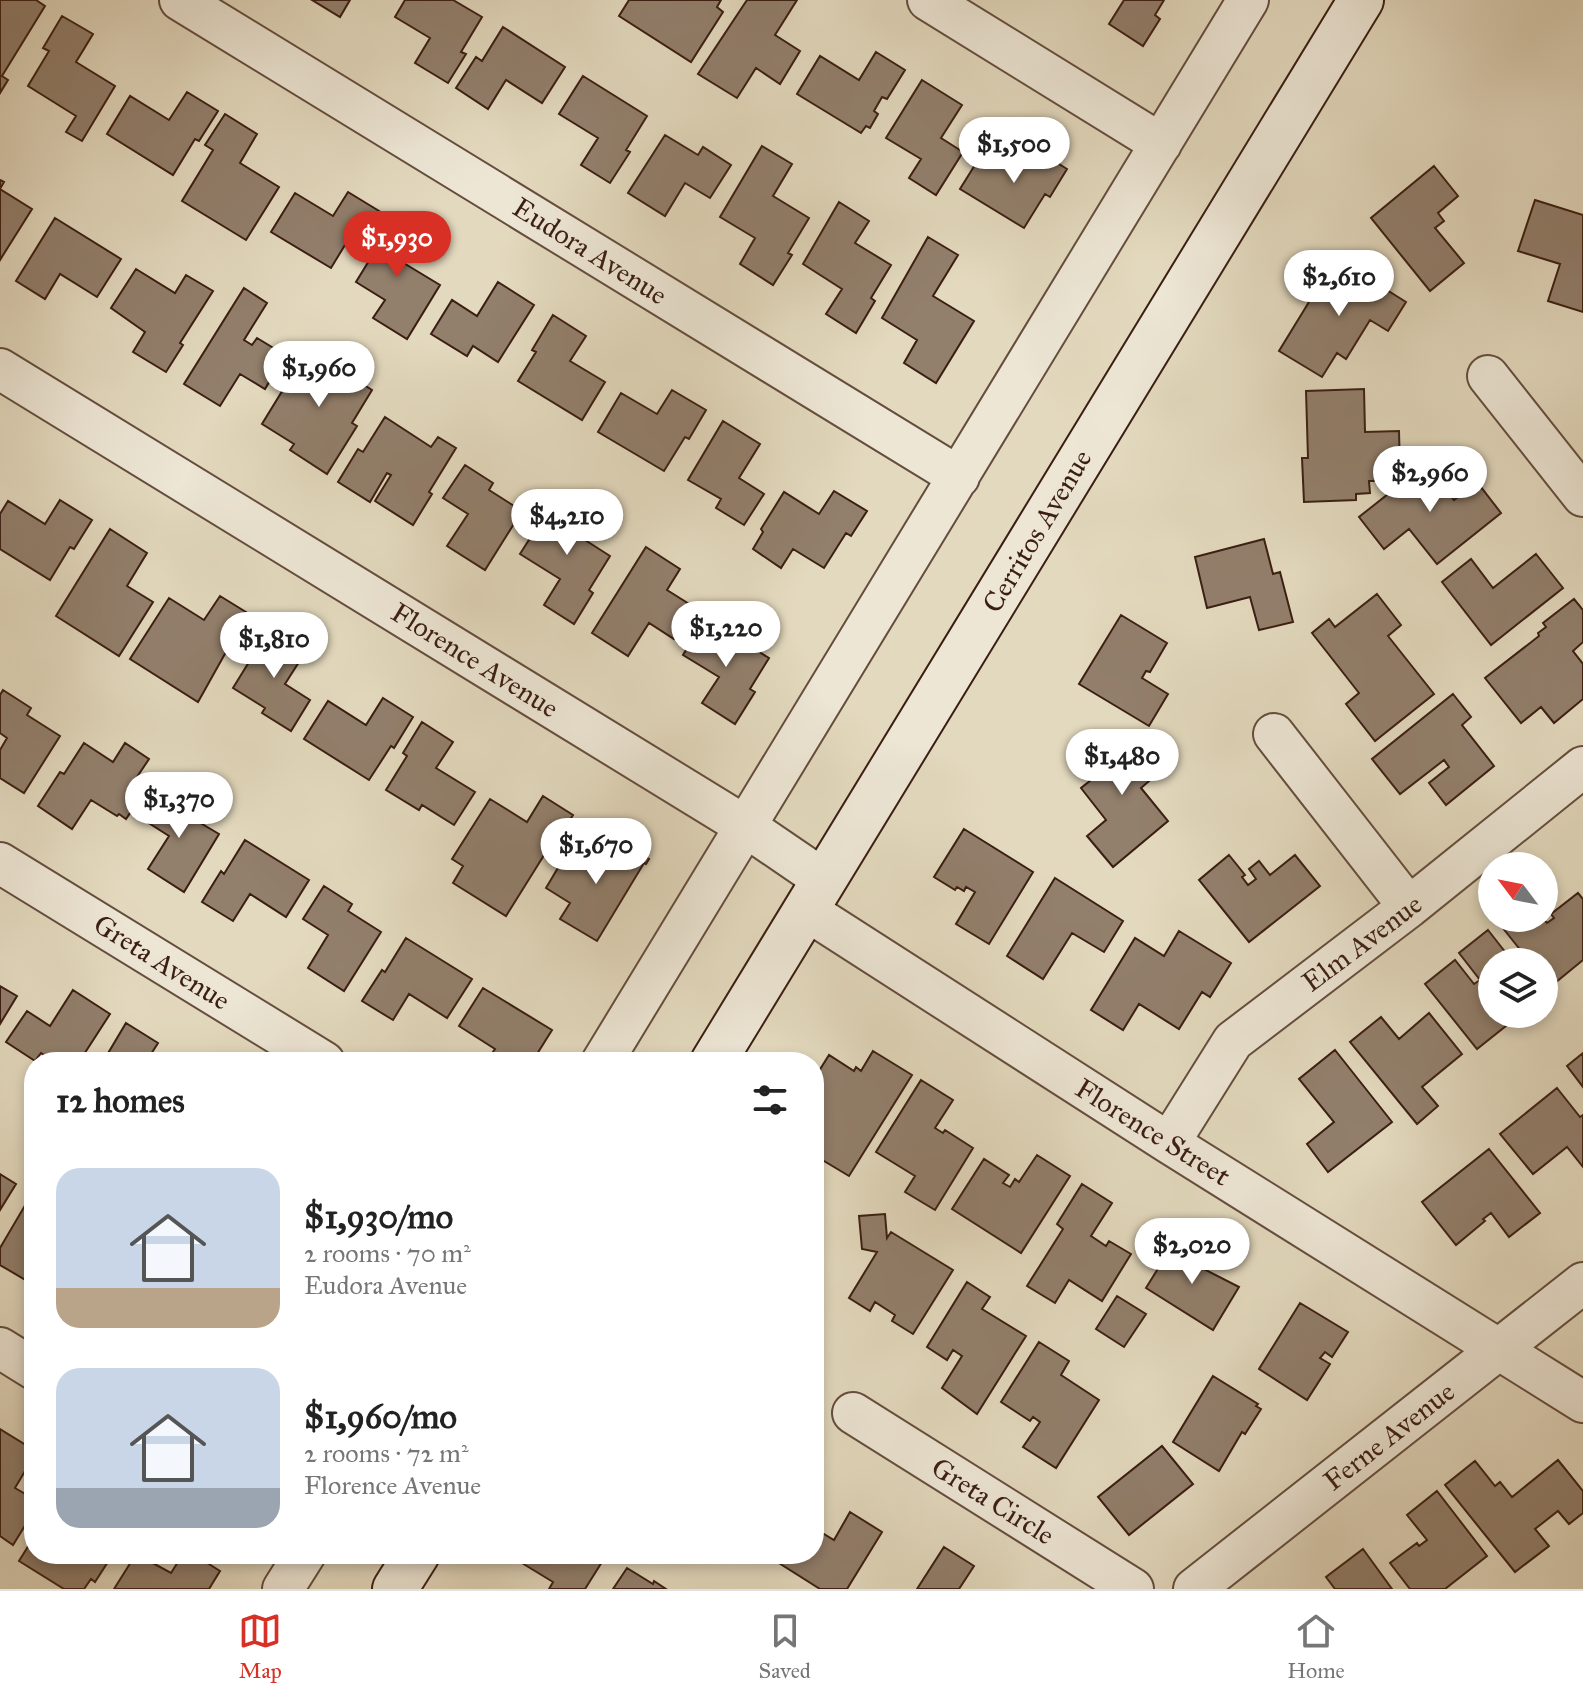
<!DOCTYPE html>
<meta charset="utf-8">
<style>
:root{--surface:#fff;--page:#f6f6f6;--text:#222;--muted:#767676;--line:#e0e0e0;--accent:#d93025}
body{margin:0;font-family:"IM FELL Great Primer",serif;background:var(--page);color:var(--text);height:100vh;display:flex;flex-direction:column;font-size:30px;white-space:nowrap}
*{box-sizing:border-box;margin:0}
p{font-size:26px;color:var(--muted)}
.icon{flex:none;width:44px;height:44px;fill:none;stroke:currentColor;stroke-width:2;stroke-linecap:round;stroke-linejoin:round}
.map{position:relative;flex:1;overflow:hidden}
.sheet{position:absolute;left:24px;top:1052px;width:800px;height:512px;display:flex;flex-direction:column;background:var(--surface);border-radius:32px;box-shadow:0 4px 12px #0003}
.sheet>*{flex:none}
.needle{width:52px;rotate:302deg}
.buttons{position:absolute;left:1478px;top:852px;display:grid;gap:16px}
.buttons a{display:grid;place-items:center;width:80px;height:80px;border-radius:50%;background:var(--surface);box-shadow:0 4px 12px #0003;font-size:40px}
.price{position:absolute;translate:-50% -68px;padding:0 18px;border-radius:28px;background:#fff;color:#222;font-size:26px;line-height:52px;filter:drop-shadow(0 2px 4px #0008)}
.price::after{content:'';position:absolute;left:50%;top:48px;width:24px;height:18px;margin-left:-12px;background:inherit;clip-path:polygon(0 0,100% 0,50% 100%)}
.price.on{background:var(--accent);color:#fff}
ul{padding:0;list-style:none}
li{display:flex;align-items:center;gap:24px;height:200px;padding:0 32px}
li span{display:grid;place-items:center;flex:none;width:224px;height:160px;border-radius:24px;color:#555}
li>.icon{margin-inline-start:auto}
span .icon{width:96px;height:96px;fill:#fffc;stroke-width:1}
li b{font-size:34px}
h2{display:flex;justify-content:space-between;align-items:center;height:96px;padding:0 32px;font-size:34px}
.dock{display:flex;justify-content:space-around;align-items:center;height:112px;border-top:2px solid var(--line);background:var(--surface);font-size:22px;color:var(--muted)}
.dock a{display:grid;justify-items:center;gap:4px}
.dock .on{color:var(--accent)}
.map>svg:first-child{display:block}
</style>
<div class="map">
<svg width="1583" height="1589" viewBox="0 0 1583 1589">
<rect width="100%" height="100%" fill="#e3d9be"/>
<filter id="stains"><feTurbulence type="fractalNoise" baseFrequency=".0025" numOctaves="4"/><feColorMatrix values="0 0 0 0 .2 0 0 0 0 .09 0 0 0 0 .02 0 0 0 .5 -.17"/></filter>
<radialGradient id="worn" r=".72"><stop offset=".6" stop-color="#630" stop-opacity="0"/><stop offset="1" stop-color="#630" stop-opacity=".3"/></radialGradient>
<path fill="#927f6c" stroke="#3b1e13" stroke-width="2" d="M0,0H36L45,6L2,76L8,80L0,93Z
M312,0H350L340,17Z
M405,0H453L482,17L461,52L466,54L448,83L415,63L430,38L395,17Z
M629,0H721L717,7L723,12L691,62L619,16Z
M747,0H797L775,35L800,51L780,84L756,68L737,98L698,74Z
M1124,0H1164L1155,15L1160,19L1143,46L1109,24Z
M62,16L93,34L76,62L115,86L82,141L66,132L76,116L28,86L49,51L43,48Z
M503,27L565,67L542,103L506,80L488,109L456,88L476,57L482,61Z
M876,52L905,70L887,99L882,97L874,111L878,114L870,128L866,126L861,133L797,94L820,56L859,80Z
M583,76L647,116L626,150L630,152L610,183L581,165L598,138L559,114Z
M922,80L962,105L941,138L963,152L936,195L909,178L921,159L886,138Z
M187,92L218,111L199,141L195,139L173,175L107,134L130,96L169,120Z
M225,114L257,134L240,163L279,187L246,240L182,201L213,150L205,145Z
M665,135L698,155L703,147L731,165L710,198L685,183L665,216L628,193Z
M762,146L792,164L773,196L809,218L788,253L792,255L773,285L740,264L755,238L720,217Z
M1035,149L1067,169L1050,197L1045,194L1024,228L960,189L983,152L1019,174Z
M1434,166L1458,196L1438,213L1444,221L1435,228L1464,263L1430,291L1371,218Z
M0,180L4,182L0,189L32,209L0,260Z
M348,192L384,214L366,244L351,235L331,268L271,232L295,193L333,216Z
M1535,200L1583,215V312L1548,301L1560,264L1518,251Z
M839,202L869,221L855,243L891,265L871,298L875,301L856,333L826,314L842,289L803,264Z
M389,215L419,234L402,262L440,285L407,339L373,318L385,300L356,282L375,251L370,248Z
M55,218L121,259L97,297L60,274L45,299L16,281Z
M928,237L958,255L933,296L974,321L936,383L904,363L917,340L882,318Z
M1336,258L1406,302L1388,331L1370,320L1346,359L1337,353L1322,377L1279,351Z
M136,269L175,293L186,275L213,291L180,343L183,345L166,372L133,352L145,332L111,308Z
M498,282L534,305L498,362L473,346L467,356L431,334L452,300L477,316Z
M244,288L267,303L244,340L252,345L257,338L285,355L265,389L240,374L220,406L184,384Z
M553,315L586,336L570,361L605,382L582,420L518,381L536,352L532,350Z
M308,349L324,359L330,350L352,365L347,374L372,390L352,423L357,426L327,474L290,450L294,444L262,424Z
M1364,389L1365,432L1399,431L1400,469L1385,470V481H1369L1370,493L1356,494V500L1304,502L1302,458H1308L1306,391Z
M672,390L706,410L689,439L685,437L664,471L598,432L621,393L657,414Z
M385,417L431,447L438,437L456,448L429,492L432,494L413,525L375,501L391,475L387,473L370,502L338,482L358,449L363,452Z
M723,421L760,444L739,478L764,494L744,525L716,508L721,499L688,480Z
M1426,464L1454,500L1477,482L1501,513L1437,564L1409,529L1384,549L1359,517Z
M465,465L493,483L489,490L522,511L485,570L447,546L468,514L443,498Z
M834,491L867,511L851,536L846,533L824,568L793,549L781,568L753,549L763,532L761,529L784,492L819,514Z
M558,494L595,517L582,538L610,556L589,590L593,593L574,624L544,605L560,579L520,554Z
M60,500L92,520L74,549L70,547L50,580L0,549V514L8,501L45,524Z
M110,529L147,553L127,586L153,602L119,656L56,616Z
M1264,539L1273,574L1280,572L1293,622L1259,630L1250,597L1207,608L1195,557Z
M646,547L680,569L667,590L694,607L674,639L649,623L628,656L592,633Z
M1536,554L1563,588L1491,645L1442,582L1471,559L1493,588Z
M1377,594L1401,625L1388,636L1434,694L1375,741L1346,704L1359,693L1312,633L1329,619L1335,627Z
M220,596L254,617L235,646L231,643L198,702L130,659L169,598L204,620Z
M1574,599L1583,610V642L1573,651L1583,664V699L1554,723L1541,707L1521,723L1485,678L1539,636L1538,633L1546,627L1543,623Z
M1121,615L1167,643L1150,672L1146,671L1142,678L1168,694L1149,726L1079,684Z
M705,619L769,658L750,689L755,692L735,724L702,703L719,677L683,655Z
M270,628L306,651L285,684L310,700L291,731L262,713L265,708L233,688Z
M3,690L31,708L27,715L60,736L24,793L0,778V750L7,738L0,733V695Z
M1453,694L1471,717L1462,725L1494,766L1446,805L1429,783L1449,767L1444,760L1400,794L1372,759Z
M383,698L413,717L394,748L391,746L369,780L304,739L328,701L366,725Z
M422,722L453,742L436,768L475,792L454,825L422,805L419,810L386,790L407,756L403,753Z
M1138,736L1164,768L1141,788L1168,821L1113,867L1087,836L1106,820L1081,788L1091,780L1077,762L1106,739L1118,753Z
M84,743L113,762L125,743L149,759L137,777L149,785L126,819L119,814L117,816L91,800L72,829L38,806L60,772L64,774Z
M164,788L193,806L187,815L219,834L184,892L148,869L169,836L144,820Z
M543,796L573,815L554,845L551,844L506,916L453,883L463,866L452,859L490,799L527,822Z
M964,829L1033,872L989,944L956,924L975,892L966,887L964,891L957,887L955,890L934,877Z
M609,835L649,859L646,864L644,863L597,941L560,919L570,903L546,888L565,856L588,870Z
M245,840L309,880L286,917L250,894L233,921L202,902L221,871L224,874Z
M1229,855L1245,875L1242,877L1248,885L1256,879L1249,869L1259,861L1270,875L1295,855L1320,886L1249,942L1199,880Z
M1055,878L1123,921L1104,952L1072,933L1043,979L1007,956Z
M324,886L352,904L348,911L381,932L344,991L308,968L328,935L303,919Z
M1578,893L1583,899V960L1550,987L1544,979V962H1530L1498,922L1504,918H1543L1547,923L1554,918L1551,914Z
M1488,930L1513,962H1492V1014H1521L1477,1049L1425,984L1455,960L1474,984L1480,980L1459,953Z
M1179,931L1231,963L1210,997L1202,992L1179,1029L1139,1004L1123,1030L1091,1010L1135,938L1164,956Z
M406,938L472,979L447,1018L409,994L393,1020L362,1001L382,970L385,972Z
M0,986L17,996L0,1024Z
M483,988L552,1030L532,1062H486L495,1049L459,1026Z
M73,990L110,1014L79,1062H55L41,1053L35,1061L6,1042L27,1011L50,1026Z
M1429,1013L1462,1054L1422,1087L1438,1106L1417,1124L1350,1042L1381,1017L1399,1039Z
M126,1023L158,1043L146,1062H110L112,1058L107,1055Z
M1335,1050L1392,1122L1328,1172L1307,1144L1334,1122L1299,1079Z
M873,1051L912,1075L849,1176L814,1155V1079L829,1055L854,1071L856,1067L861,1071Z
M1583,1053V1087L1567,1066Z
M921,1080L953,1100L935,1128L943,1133L945,1130L973,1148L935,1210L905,1192L915,1176L876,1152Z
M1557,1088L1580,1117L1583,1115V1167L1567,1147L1533,1174L1500,1134Z
M1489,1149L1540,1213L1509,1237L1491,1213L1483,1219L1485,1221L1456,1245L1422,1202Z
M1037,1155L1070,1176L1021,1253L952,1209L984,1159L1009,1175L1003,1183L1010,1187L1015,1179L1019,1182Z
M0,1174L16,1184L0,1210Z
M1082,1184L1112,1203L1091,1236L1106,1246L1109,1241L1131,1254L1102,1301L1069,1280L1055,1303L1027,1286L1063,1229L1057,1224Z
M27,1202L34,1206V1273L29,1282L0,1265V1248Z
M885,1214L887,1238L891,1232L953,1270L913,1334L892,1321L895,1315L875,1302L870,1311L849,1298L877,1252L862,1249L859,1216Z
M1175,1241L1203,1258L1198,1266L1239,1287L1213,1330L1146,1288Z
M967,1282L990,1297L982,1309L1026,1336L977,1414L942,1388L962,1356L953,1350L947,1360L927,1347Z
M1117,1296L1146,1314L1124,1347L1096,1329Z
M1300,1303L1348,1332L1332,1357L1325,1352L1320,1358L1330,1364L1307,1400L1259,1369Z
M1039,1342L1069,1361L1061,1375L1099,1400L1056,1468L1023,1447L1040,1422L1033,1417L1030,1421L1001,1402Z
M1213,1376L1258,1404L1256,1406L1261,1409L1245,1434L1242,1432L1219,1471L1173,1442Z
M0,1429L34,1450V1456L15,1488L34,1499V1511L13,1545L0,1536Z
M1162,1446L1193,1484L1129,1535L1098,1497Z
M1558,1460L1583,1491V1513L1569,1524L1558,1511L1535,1529L1549,1546L1515,1572L1445,1485L1475,1461L1495,1486L1500,1482L1512,1497Z
M1437,1491L1487,1556L1445,1589H1410L1390,1563L1417,1543L1419,1546L1427,1540L1407,1515Z
M850,1512L882,1532L847,1589H820L771,1558L774,1554H814V1528L834,1540Z
M34,1537V1554H113L95,1582L91,1579L84,1589H64L19,1561Z
M944,1547L974,1566L959,1589H917Z
M1363,1549L1392,1589H1335L1326,1577Z
M136,1554L171,1573L183,1554H193L220,1571L209,1589H114Z
M521,1554H607L585,1589H549L553,1582L517,1560Z
M627,1568L653,1584L654,1581L666,1589H613Z"/>
<g fill="none" stroke-linecap="round" stroke-linejoin="round">
<g stroke="#654d3e" stroke-width="44">
<path id="street" d="M180,0L959,477
M928,0L1161,144
M0,369L745,826L824,880
M1488,376L1583,496
M1274,734L1409,907
M0,863L324,1062
M806,910L1169,1143L1583,1402
M602,1062L1248,0
M1169,1143L1233,1041L1409,907L1583,767
M0,1348L34,1369
M853,1413L1133,1589
M283,1589L305,1554
M1194,1589L1583,1283"/>
</g>
<g stroke="#3b1e13" stroke-width="48">
<path id="secondary" d="M713,1062L1361,0
M395,1589L417,1554"/>
</g>
<use href="#street" stroke="#ede6d5" stroke-width="40"/>
<use href="#secondary" stroke="#ede6d5" stroke-width="44"/>
</g>
<g text-anchor="middle" dominant-baseline="central" stroke-width="6" stroke-linejoin="round" paint-order="stroke">
<g font-size="28" fill="#3b1e13" stroke="#ede6d5">
<text transform="translate(590 251) rotate(32)">Eudora Avenue</text>
<text transform="translate(1037 531) rotate(-59)">Cerritos Avenue</text>
<text transform="translate(475 660) rotate(32)">Florence Avenue</text>
<text transform="translate(1362 943) rotate(-37)">Elm Avenue</text>
<text transform="translate(162 962) rotate(32)">Greta Avenue</text>
<text transform="translate(1153 1132) rotate(32)">Florence Street</text>
<text transform="translate(1389 1436) rotate(-38)">Ferne Avenue</text>
<text transform="translate(993 1501) rotate(32)">Greta Circle</text>
</g>
</g>
<rect width="100%" height="100%" filter="url(#stains)"/>
<rect width="100%" height="100%" fill="url(#worn)"/>
</svg>
<div class="buttons">
<a><svg class="needle" viewBox="-14 -14 28 28"><path d="M0-13l5 13h-10z" fill="#e53935"/><path d="M0 13l5-13h-10z" fill="#767676"/></svg></a>
<a><svg class="icon" aria-label="layers" viewBox="0 0 24 24"><path d="M12 4l9 5-9 5-9-5zM3 14l9 5 9-5"/></svg></a>
</div>
<b class="price" style="left:1014px;top:185px">$1,500</b>
<b class="price on" style="left:397px;top:279px">$1,930</b>
<b class="price" style="left:1339px;top:318px">$2,610</b>
<b class="price" style="left:319px;top:409px">$1,960</b>
<b class="price" style="left:1430px;top:514px">$2,960</b>
<b class="price" style="left:567px;top:557px">$4,210</b>
<b class="price" style="left:726px;top:669px">$1,220</b>
<b class="price" style="left:274px;top:680px">$1,810</b>
<b class="price" style="left:1122px;top:797px">$1,480</b>
<b class="price" style="left:179px;top:840px">$1,370</b>
<b class="price" style="left:596px;top:886px">$1,670</b>
<b class="price" style="left:1192px;top:1286px">$2,020</b>
<section class="sheet">
<h2>12 homes<svg class="icon" aria-label="filters" viewBox="0 0 24 24"><path d="M4 7h16M4 17h16"/><circle cx="9" cy="7" r="2"/><circle cx="15" cy="17" r="2"/></svg></h2>
<ul>
<li><span style="background:linear-gradient(#c9d6e8 75%,#b9a48a 0)"><svg class="icon" aria-label="home" viewBox="0 0 24 24"><path d="M3 11l9-7 9 7M6 9v11h12V9"/></svg></span><div><b>$1,930/mo</b><p>2 rooms · 70 m²</p><p>Eudora Avenue</p></div></li>
<li><span style="background:linear-gradient(#c9d6e8 75%,#9aa5b1 0)"><svg class="icon" aria-label="home" viewBox="0 0 24 24"><path d="M3 11l9-7 9 7M6 9v11h12V9"/></svg></span><div><b>$1,960/mo</b><p>2 rooms · 72 m²</p><p>Florence Avenue</p></div></li>
</ul>
</section>
</div>
<nav class="dock">
<a class="on"><svg class="icon" aria-label="map" viewBox="0 0 24 24"><path d="M3 6l6-2 6 2 6-2v14l-6 2-6-2-6 2zM9 4v14M15 6v14"/></svg>Map</a>
<a><svg class="icon" aria-label="saved" viewBox="0 0 24 24"><path d="M7 4h10v16l-5-4-5 4z"/></svg>Saved</a>
<a><svg class="icon" aria-label="home" viewBox="0 0 24 24"><path d="M3 11l9-7 9 7M6 9v11h12V9"/></svg>Home</a>
</nav>
